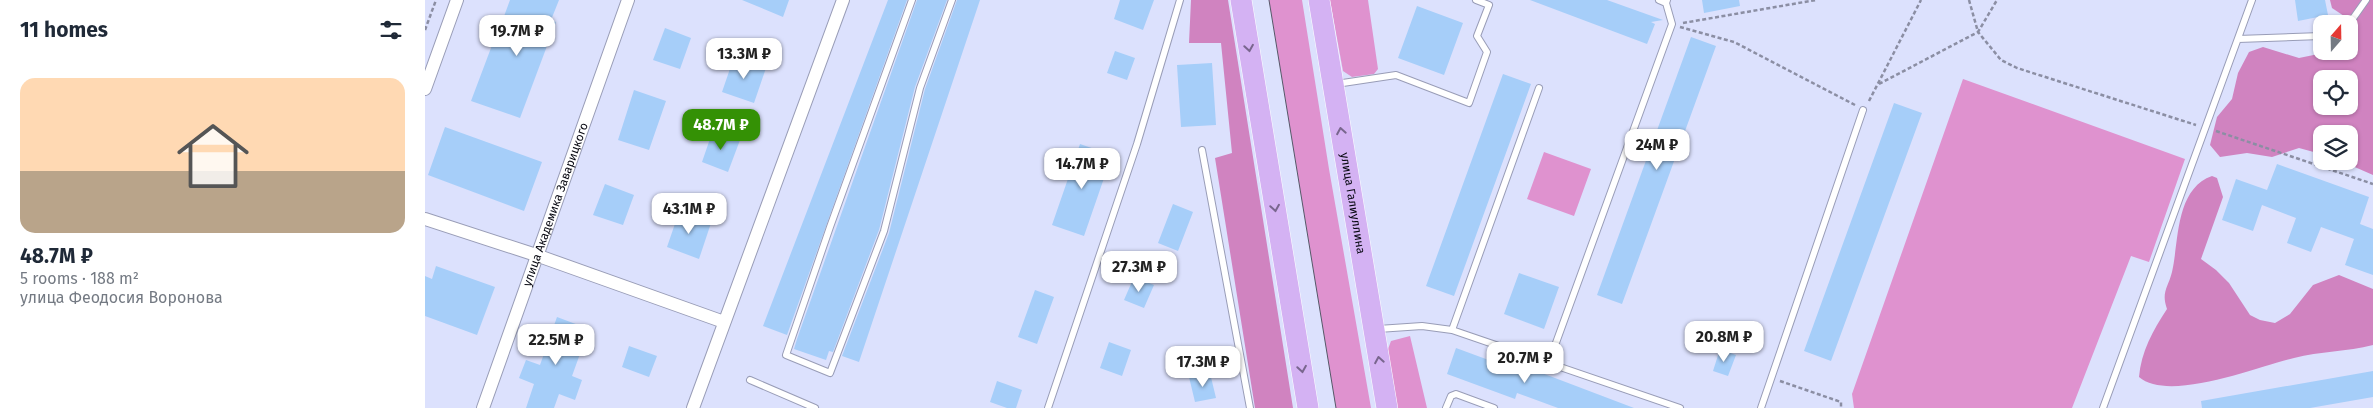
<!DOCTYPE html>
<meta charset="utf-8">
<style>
:root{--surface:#fff;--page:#f2f2f3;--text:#1f2937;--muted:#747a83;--line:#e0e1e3;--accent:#349105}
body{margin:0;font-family:"Fira Sans",sans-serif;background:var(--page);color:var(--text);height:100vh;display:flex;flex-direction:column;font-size:19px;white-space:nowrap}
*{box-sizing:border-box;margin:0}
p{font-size:16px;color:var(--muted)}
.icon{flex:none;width:28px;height:28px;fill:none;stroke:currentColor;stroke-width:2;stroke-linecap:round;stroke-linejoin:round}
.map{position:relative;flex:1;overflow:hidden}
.side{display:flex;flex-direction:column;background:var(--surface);width:425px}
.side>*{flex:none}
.needle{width:32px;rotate:20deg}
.fabs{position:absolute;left:1888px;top:15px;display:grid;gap:10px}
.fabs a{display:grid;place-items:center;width:45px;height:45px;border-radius:10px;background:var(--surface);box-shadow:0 1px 4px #0004;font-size:25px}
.price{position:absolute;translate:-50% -42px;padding:0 11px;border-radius:10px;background:#fff;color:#222;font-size:16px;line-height:32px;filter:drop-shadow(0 1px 2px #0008)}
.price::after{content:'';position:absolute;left:50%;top:30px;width:15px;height:11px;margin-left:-8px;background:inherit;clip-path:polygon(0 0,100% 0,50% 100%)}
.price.current{background:var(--accent);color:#fff}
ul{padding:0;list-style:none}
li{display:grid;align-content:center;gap:10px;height:265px;padding:0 20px}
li+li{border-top:1px solid var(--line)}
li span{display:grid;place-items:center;height:155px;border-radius:15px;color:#555}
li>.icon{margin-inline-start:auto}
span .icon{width:90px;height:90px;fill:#fffc;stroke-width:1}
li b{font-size:21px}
h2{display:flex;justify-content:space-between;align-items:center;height:60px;padding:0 20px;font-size:21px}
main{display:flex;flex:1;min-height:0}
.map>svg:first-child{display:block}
</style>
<main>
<section class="side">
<h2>11 homes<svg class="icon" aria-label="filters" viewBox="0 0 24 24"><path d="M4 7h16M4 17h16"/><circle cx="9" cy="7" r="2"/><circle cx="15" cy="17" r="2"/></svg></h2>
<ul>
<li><span style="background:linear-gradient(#ffd9b3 60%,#b9a48a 0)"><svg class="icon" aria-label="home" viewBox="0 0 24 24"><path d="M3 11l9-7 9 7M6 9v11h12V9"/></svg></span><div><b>48.7M ₽</b><p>5 rooms · 188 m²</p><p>улица Феодосия Воронова</p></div></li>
</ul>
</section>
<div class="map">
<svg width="1948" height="408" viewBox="0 0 1948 408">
<rect width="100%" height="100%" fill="#dce1fd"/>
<path fill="#df92cf" d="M844,0H877L904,169L946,408H911Z
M905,0H943L953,69L949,74L927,77L918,71Z
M1538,79L1760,159L1724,262L1706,256L1647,408H1429L1427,394Z
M1119,152L1166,169L1149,216L1102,199Z
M985,336L1002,408H971L962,352L966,341Z"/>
<path fill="#d083c0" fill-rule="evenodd" d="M766,0H803L868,408H830L790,158L807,153L796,43H764Z
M1905,0H1948V175L1916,161H1924V134H1896V154L1874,148L1847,157L1822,153L1795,157L1785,145L1792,117L1807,99L1813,73L1824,52L1838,47L1874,58L1908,51H1924V39L1931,24L1907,8ZM1896,79H1924V106H1896Z
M1787,176L1792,178L1798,197L1776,259L1791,270L1804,283L1825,315L1835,320L1850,323L1865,314L1888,285L1914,275L1948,289V345C1922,352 1895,351 1869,358C1834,366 1744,403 1714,377C1716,352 1728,330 1742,309C1736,292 1743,288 1747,272C1754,242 1750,189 1787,176Z"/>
<path fill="#a6cef9" d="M85,0H134L126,20L131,22L95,118L46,101L69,40L82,45L90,23L78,19Z
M317,0H364L358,17Z
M463,0H482L362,335L338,326Z
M492,0H522L490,87L454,230L408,352L404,351L401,360L369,349L372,339Z
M532,0H555L434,362L417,356L464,233L500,89Z
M695,0H729L718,30L689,19Z
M1105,0H1182L1238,20L1226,22L1230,24L1222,44Z
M1277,0H1314L1315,6L1279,13Z
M1870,0H1900L1903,15L1873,21Z
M992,6L1038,23L1019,75L973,58Z
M240,28L266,38L255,69L228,60Z
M1266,37L1291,46L1197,304L1172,295Z
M690,51L710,58L702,80L682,73Z
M309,57L341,68L329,103L297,92Z
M787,63L791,125L756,127L752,65Z
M1078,74L1106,84L1029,296L1001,286Z
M209,90L241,101L224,150L193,140Z
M1469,103L1497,113L1406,361L1379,351Z
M20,127L117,162L99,211L3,175Z
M288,130L315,140L303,172L277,162Z
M655,144L687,155L659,236L627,225Z
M1852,164L1944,197L1935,224L1948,229V275L1920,265L1929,239L1896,227L1886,252L1862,243L1871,218L1837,205L1828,231L1797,220L1811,179L1842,190Z
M180,184L209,195L198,225L168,215Z
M748,204L768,212L753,251L733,243Z
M254,212L286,223L274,259L242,247Z
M11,266L70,287L52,335L0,316V276L7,279Z
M1094,273L1134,287L1119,329L1079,314Z
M709,277L729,285L719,308L699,300Z
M610,290L629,297L612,344L593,337Z
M132,317L164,329L147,376L157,380L150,400L134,394L129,408H101L109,384L94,378L101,360L115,365Z
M684,342L706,350L697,376L675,368Z
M204,346L232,356L224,377L197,367Z
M1031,348L1099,373L1101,367L1209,408H1133L1092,393L1090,399L1022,374Z
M1295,349L1311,355L1303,376L1288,371Z
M1948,371V397L1885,408H1777L1776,401Z
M785,373L791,398L770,402L764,377Z
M572,381L597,390L591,408H582L565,402Z"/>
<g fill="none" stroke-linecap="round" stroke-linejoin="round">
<g stroke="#999db7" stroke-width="8">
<path id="lane" d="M487,0L405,227L361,355L405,373L459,231L495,88L527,0
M1234,0L1241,3L1242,0
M1924,24L1941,0
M1813,39L1896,36
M911,84L971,75L1044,103L1062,52L1052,36L1064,5L1051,0
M777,150L825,408
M953,329L997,326L1027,330L1255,408
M1027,330L1114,88
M1124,362L1247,24L1241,3
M325,380L390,408
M623,408L712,144L755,0
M1021,408L1026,396L1031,394L1069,408
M1336,408L1438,110
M1678,408L1827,0"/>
</g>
<g stroke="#999db7" stroke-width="14">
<g id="street">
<path d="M0,89L32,0"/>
<path d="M0,219L111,255L299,322"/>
<path id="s1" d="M58,408L203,0"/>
<path d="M268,408L418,0"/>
</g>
</g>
<g stroke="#fff" stroke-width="22">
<g id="primary">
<path d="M816,0L883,408"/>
<path id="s2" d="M894,0L962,408"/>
</g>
</g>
<path stroke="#8b8ea3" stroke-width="2.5" stroke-dasharray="4 2.5" stroke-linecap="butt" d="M1544,0L1553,32L1572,0
M1258,23L1391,0
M1255,27L1309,42L1430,105
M0,30L11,0
M1454,84L1553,32L1576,60L1592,68L1771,125
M1444,101L1496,0
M1791,131L1948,184
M1355,381L1416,402V408"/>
<use href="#lane" stroke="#fff" stroke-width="6"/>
<use href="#street" stroke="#fff" stroke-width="12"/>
<use href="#primary" stroke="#d4b2f3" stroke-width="21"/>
<path stroke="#565868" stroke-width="1" d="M844,0L911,408"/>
</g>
<defs><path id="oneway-chevron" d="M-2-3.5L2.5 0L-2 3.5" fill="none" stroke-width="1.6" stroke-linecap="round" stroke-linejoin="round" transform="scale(1.25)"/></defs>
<g stroke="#79668e">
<use href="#oneway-chevron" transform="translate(824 48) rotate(81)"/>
<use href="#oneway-chevron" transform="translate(916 131) rotate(-100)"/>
<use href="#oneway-chevron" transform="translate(850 208) rotate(81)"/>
<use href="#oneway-chevron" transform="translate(954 360) rotate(-100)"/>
<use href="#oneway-chevron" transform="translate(877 369) rotate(81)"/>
</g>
<g text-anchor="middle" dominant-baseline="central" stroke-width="4" stroke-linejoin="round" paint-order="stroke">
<g font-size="12" fill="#090a13" stroke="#fff">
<text stroke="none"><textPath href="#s1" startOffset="216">улица Академика Заварицкого</textPath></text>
<text stroke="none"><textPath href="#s2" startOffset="206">улица Галиуллина</textPath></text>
</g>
</g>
</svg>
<div class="fabs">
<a><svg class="needle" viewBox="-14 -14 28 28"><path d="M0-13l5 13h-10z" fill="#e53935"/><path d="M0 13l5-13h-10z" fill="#747a83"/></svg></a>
<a><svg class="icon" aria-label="locate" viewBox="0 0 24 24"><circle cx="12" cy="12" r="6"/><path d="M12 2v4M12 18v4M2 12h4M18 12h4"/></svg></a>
<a><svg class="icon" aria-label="layers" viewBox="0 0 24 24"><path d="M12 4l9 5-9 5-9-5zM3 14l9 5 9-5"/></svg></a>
</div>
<b class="price" style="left:92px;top:57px">19.7M ₽</b>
<b class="price" style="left:319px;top:80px">13.3M ₽</b>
<b class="price current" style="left:296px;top:151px">48.7M ₽</b>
<b class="price" style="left:1232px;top:171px">24M ₽</b>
<b class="price" style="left:657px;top:190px">14.7M ₽</b>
<b class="price" style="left:264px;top:235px">43.1M ₽</b>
<b class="price" style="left:714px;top:293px">27.3M ₽</b>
<b class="price" style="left:1299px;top:363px">20.8M ₽</b>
<b class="price" style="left:131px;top:366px">22.5M ₽</b>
<b class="price" style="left:1100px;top:384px">20.7M ₽</b>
<b class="price" style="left:778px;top:388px">17.3M ₽</b>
</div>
</main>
